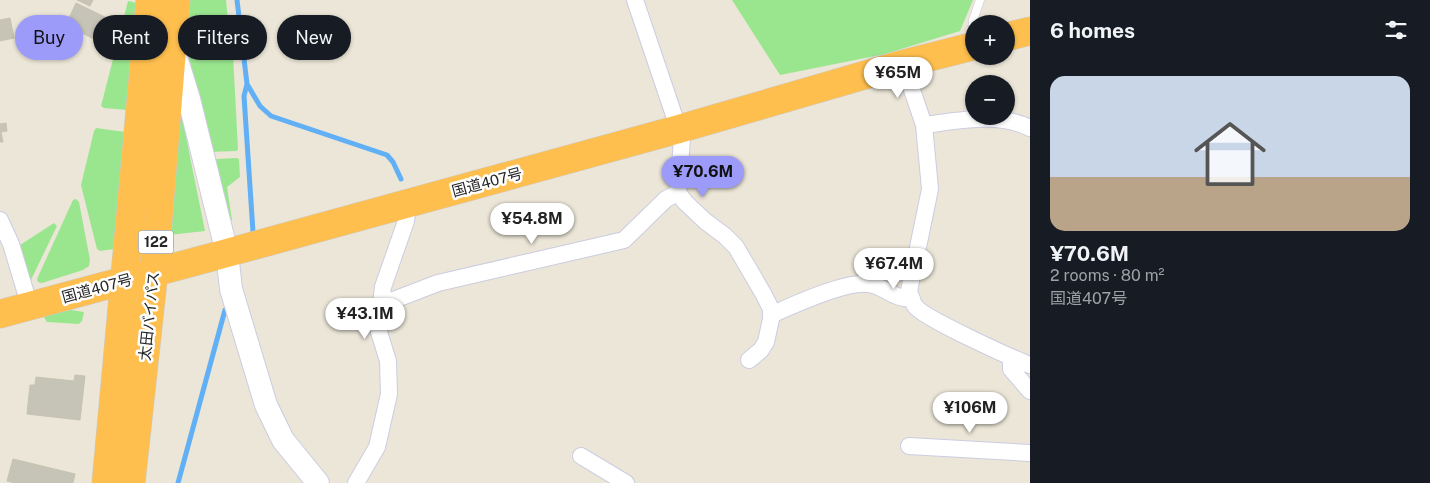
<!DOCTYPE html>
<meta charset="utf-8">
<style>
:root{--surface:#171b24;--page:#242831;--text:#f1f3f6;--muted:#9ea1a6;--accent:#9c9bfa}
body{margin:0;font-family:"Public Sans","Noto Sans JP",sans-serif;background:var(--page);color:var(--text);height:100vh;display:flex;flex-direction:column;font-size:19px;white-space:nowrap}
*{box-sizing:border-box;margin:0}
p{font-size:16px;color:var(--muted)}
.icon{flex:none;width:28px;height:28px;fill:none;stroke:currentColor;stroke-width:2;stroke-linecap:round;stroke-linejoin:round}
.map{position:relative;flex:1;overflow:hidden}
.drawer{display:flex;flex-direction:column;background:var(--surface);width:400px}
.drawer>*{flex:none}
.top-card{position:absolute;left:15px;top:15px;width:475px;height:45px;display:flex;gap:10px}
.tools{position:absolute;left:965px;top:15px;display:grid;gap:10px}
.tools a{display:grid;place-items:center;width:50px;height:50px;border-radius:50%;background:var(--surface);box-shadow:0 1px 4px #0004;font-size:25px}
.price{position:absolute;translate:-50% -42px;padding:0 11px;border-radius:18px;background:#fff;color:#222;font-size:16px;line-height:32px;filter:drop-shadow(0 1px 2px #0008)}
.price::after{content:'';position:absolute;left:50%;top:30px;width:15px;height:11px;margin-left:-8px;background:inherit;clip-path:polygon(0 0,100% 0,50% 100%)}
.price.selected{background:var(--accent);color:#111}
ul{padding:0;list-style:none}
li{display:grid;align-content:center;gap:10px;height:265px;padding:0 20px}
li span{display:grid;place-items:center;height:155px;border-radius:15px;color:#555}
li>.icon{margin-inline-start:auto}
span .icon{width:90px;height:90px;fill:#fffc;stroke-width:1}
li b{font-size:21px}
h2{display:flex;justify-content:space-between;align-items:center;height:60px;padding:0 20px;font-size:21px}
.chip{padding:0 18px;border-radius:22px;background:var(--surface);box-shadow:0 1px 4px #0004;font-size:18px;line-height:45px}
.chip.selected{background:var(--accent);color:#111}
main{display:flex;flex:1;min-height:0}
.map>svg:first-child{display:block}
</style>
<main>
<div class="map">
<svg width="1030" height="483" viewBox="0 0 1030 483">
<rect width="100%" height="100%" fill="#ebe6d7"/>
<path fill="#9ae68e" d="M187,0H226L230,42L227,47L185,49Z
M732,0H973L960,31L885,54L780,75Z
M128,1L137,3L127,110L104,108L101,106Z
M230,53L233,55L238,149L237,151L209,152L185,58Z
M180,107L205,231L169,235Z
M96,128L125,132L114,249L100,251L97,249L81,185L94,131Z
M236,158L239,159L240,177L227,187L232,220L226,221L212,161L217,159Z
M76,199L79,202L90,260L89,266L83,270L42,283L38,282L37,279L73,200Z
M54,223L57,226L29,284L17,247Z
M71,310L84,312L82,321L79,324L47,322L44,317L46,315Z"/>
<g fill="none" stroke-linecap="round" stroke-linejoin="round">
<path stroke="#61b0f6" stroke-width="5" d="M237,0L247,84L244,96L253,232
M247,84L260,106L271,116L387,155L393,162L401,179
M178,483L225,310"/>
</g>
<path fill="#c6c3b7" stroke="#c6c3b1" d="M77,0H93L90,6Z
M76,3L111,20L100,42L66,25Z
M10,18L14,38L0,41V20Z
M6,123L7,131L1,132L3,142H0V124Z
M75,375L85,376L80,420L27,414L30,385H35L36,377L74,381Z
M13,459L75,474L73,483H15L7,481Z"/>
<g fill="none" stroke-linecap="round" stroke-linejoin="round">
<g stroke="#cccce2" stroke-width="9">
<path id="lane" d="M972,42L973,20L980,0"/>
</g>
<g stroke="#cccce2" stroke-width="18">
<path id="street" d="M635,0L682,139L678,193L685,202L705,221L725,236L736,247L764,295L771,309V319L766,342L761,350L749,360
M903,64L924,125L930,189L909,291C911,296 912,302 915,306C923,318 1012,358 1030,365
M924,125C958,121 998,112 1030,128
M0,220L11,244L30,307
M381,303L391,301L438,283L624,240L666,199L678,193
M771,315C793,305 845,281 868,284C879,285 887,292 897,296C901,298 907,298 912,299
M1011,358V369L1030,391
M909,446L1030,453
M581,456L626,483
M356,483L377,447L389,394L388,361L379,332V321L383,287L406,221L408,204"/>
</g>
<g stroke="#cccce2" stroke-width="24">
<path id="secondary" d="M174,50L189,99L227,253L231,289L266,405L283,440L318,483"/>
</g>
<g stroke="#cbcbcb" stroke-width="29">
<path id="highway" d="M1006,37L1030,31
M0,314L227,253L679,129L903,64L974,46
M106,483L150,0
M131,483L154,272L176,0"/>
</g>
<use href="#lane" stroke="#fff" stroke-width="8"/>
<use href="#street" stroke="#fff" stroke-width="16"/>
<use href="#secondary" stroke="#fff" stroke-width="22"/>
<use href="#highway" stroke="#ffbf4e" stroke-width="28"/>
</g>
<g text-anchor="middle" dominant-baseline="central" stroke-width="5" stroke-linejoin="round" paint-order="stroke">
<rect fill="#fff" stroke="#686868" stroke-width="1" x="138.5" y="230.5" width="35" height="23" rx="4"/>
<g font-size="14" font-weight="bold" fill="#272727">
<text x="156" y="242">122</text>
</g>
<g font-size="15" fill="#272727" stroke="#fff">
<text transform="translate(487 182) rotate(-15)">国道407号</text>
<text transform="translate(97 288) rotate(-15)">国道407号</text>
<text transform="translate(149 316) rotate(-84)">太田バイパス</text>
</g>
</g>
</svg>
<div class="tools">
<a>+</a>
<a>−</a>
</div>
<b class="price" style="left:898px;top:99px">¥65M</b>
<b class="price selected" style="left:703px;top:198px">¥70.6M</b>
<b class="price" style="left:532px;top:245px">¥54.8M</b>
<b class="price" style="left:894px;top:290px">¥67.4M</b>
<b class="price" style="left:365px;top:340px">¥43.1M</b>
<b class="price" style="left:970px;top:434px">¥106M</b>
<div class="top-card">
<a class="chip selected">Buy</a>
<a class="chip">Rent</a>
<a class="chip">Filters</a>
<a class="chip">New</a>
</div>
</div>
<section class="drawer">
<h2>6 homes<svg class="icon" aria-label="filters" viewBox="0 0 24 24"><path d="M4 7h16M4 17h16"/><circle cx="9" cy="7" r="2"/><circle cx="15" cy="17" r="2"/></svg></h2>
<ul>
<li><span style="background:linear-gradient(#c9d6e8 65%,#b9a48a 0)"><svg class="icon" aria-label="home" viewBox="0 0 24 24"><path d="M3 11l9-7 9 7M6 9v11h12V9"/></svg></span><div><b>¥70.6M</b><p>2 rooms · 80 m²</p><p>国道407号</p></div></li>
</ul>
</section>
</main>
